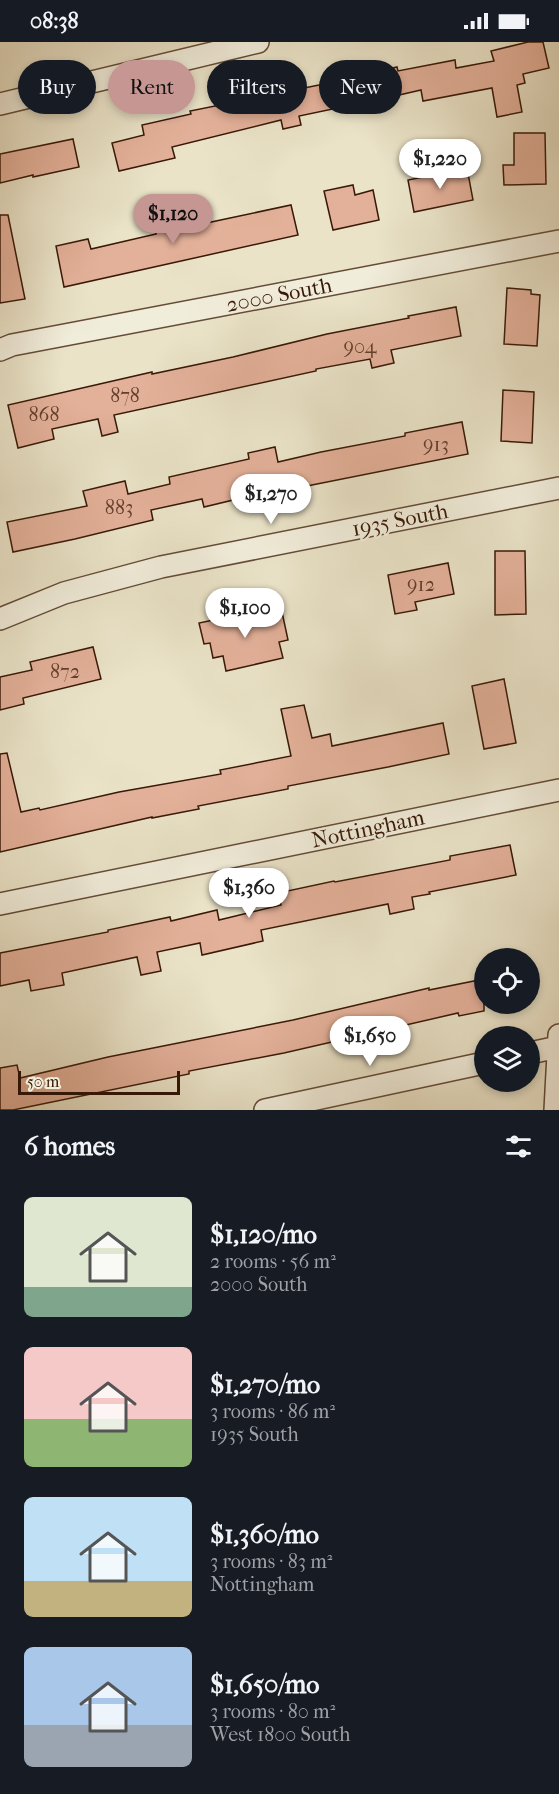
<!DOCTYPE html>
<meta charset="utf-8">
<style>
:root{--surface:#171b24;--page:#242831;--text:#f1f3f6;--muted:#9ea1a6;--accent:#c59692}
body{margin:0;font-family:"IM FELL French Canon",serif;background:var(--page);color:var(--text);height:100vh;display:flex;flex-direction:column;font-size:22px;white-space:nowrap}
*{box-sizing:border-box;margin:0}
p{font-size:20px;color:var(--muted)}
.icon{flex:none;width:33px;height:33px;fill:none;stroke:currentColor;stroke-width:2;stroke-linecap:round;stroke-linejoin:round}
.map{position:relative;height:1068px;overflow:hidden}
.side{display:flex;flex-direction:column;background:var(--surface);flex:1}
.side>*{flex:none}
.hud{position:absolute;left:18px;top:18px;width:524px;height:54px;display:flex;gap:12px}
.fabs{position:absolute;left:474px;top:906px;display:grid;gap:12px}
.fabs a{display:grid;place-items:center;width:66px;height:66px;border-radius:50%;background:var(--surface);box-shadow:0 3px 9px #0003;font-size:30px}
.scale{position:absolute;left:18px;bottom:15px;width:162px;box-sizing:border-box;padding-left:6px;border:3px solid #381907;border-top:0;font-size:16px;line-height:21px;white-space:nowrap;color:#381907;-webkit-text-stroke:4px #f1eddb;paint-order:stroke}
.price{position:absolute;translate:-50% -51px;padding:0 14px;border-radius:21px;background:#fff;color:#222;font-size:20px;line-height:39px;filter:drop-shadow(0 2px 3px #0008)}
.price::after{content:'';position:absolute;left:50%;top:36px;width:18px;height:14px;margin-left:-9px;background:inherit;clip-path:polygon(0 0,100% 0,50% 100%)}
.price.active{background:var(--accent);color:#111}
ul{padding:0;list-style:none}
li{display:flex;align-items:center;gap:18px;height:150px;padding:0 24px}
li span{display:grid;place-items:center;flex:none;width:168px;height:120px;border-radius:9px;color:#555}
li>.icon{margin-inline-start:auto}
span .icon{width:72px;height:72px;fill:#fffc;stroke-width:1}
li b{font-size:26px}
h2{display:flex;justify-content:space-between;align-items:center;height:72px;padding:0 24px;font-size:26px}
.tag{padding:0 21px;border-radius:27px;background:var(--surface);box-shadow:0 3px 9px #0003;font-size:21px;line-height:54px}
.tag.active{background:var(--accent);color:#111}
.status{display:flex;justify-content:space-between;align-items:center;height:42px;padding:0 30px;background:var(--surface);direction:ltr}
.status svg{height:16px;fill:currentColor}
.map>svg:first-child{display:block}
</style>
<div class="status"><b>08:38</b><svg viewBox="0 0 49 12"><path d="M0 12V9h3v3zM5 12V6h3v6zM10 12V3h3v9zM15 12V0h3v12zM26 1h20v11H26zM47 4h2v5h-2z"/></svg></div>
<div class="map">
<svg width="559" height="1068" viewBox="0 0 559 1068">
<rect width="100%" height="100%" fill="#eae3c8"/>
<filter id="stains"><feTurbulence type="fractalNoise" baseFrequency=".00333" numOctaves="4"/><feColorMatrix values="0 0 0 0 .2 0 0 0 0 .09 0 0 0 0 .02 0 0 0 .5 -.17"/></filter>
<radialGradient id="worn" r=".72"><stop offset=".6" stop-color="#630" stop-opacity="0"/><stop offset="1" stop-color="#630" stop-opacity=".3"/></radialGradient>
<path fill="#e3b099" stroke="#381907" stroke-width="1.5" d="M528,0H543L549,26L523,32L525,41L517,43L522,70L497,75L492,46L423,59L421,48L343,66L342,65L299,74L301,83L283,87L281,78L172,105L175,116L119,129L112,101L144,93L142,83L191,72L190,69L319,43L397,25L398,29L455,18L456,26L494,19L491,9Z
M514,91H545L546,142L504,143L503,123H514Z
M73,97L79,125L33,135V133L0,141V112Z
M467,126L473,158L414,170L408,138Z
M353,143L355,153L373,148L379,178L333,188L324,149Z
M291,163L298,193L64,245L56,204L88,197L91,207L156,192L153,180L175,175L178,187Z
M0,173H8L25,257L0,261Z
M507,246L531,248V252L540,253L537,304L504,302Z
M456,265L461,294L391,308L394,321L372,326L370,317L316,327V329L114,373L118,390L102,394L98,377L52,387L54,397L18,406L8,363L152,330V332L233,315L327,292L409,276L408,274Z
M503,348L534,350L532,401L501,399Z
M462,380L468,412L312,443L251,458L250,454L204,465L202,457L151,468L153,478L75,497L13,510L7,480L87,464L83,449L125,439L128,452L170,442L169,435L249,417L248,411L275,405L278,420L321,410L405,394V391Z
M495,509H525L526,572L495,573Z
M448,521L454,552L415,560L417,568L395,572L388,533Z
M282,570L288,598L279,600L283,616L226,629L223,614L213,616L210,601L204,602L199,581L247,571L249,578Z
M93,605L101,637L23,656L24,662L0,668V635L32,628L30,620Z
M504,637L516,701L484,707L472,644Z
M304,663L312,696L330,692L332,704L443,681L449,712L388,725L288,744V747L198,764L199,767L152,776V775L0,810V712L7,711L21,770L39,766L40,768L119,750L221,732L220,728L291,714L281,667Z
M510,803L516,833L429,850L430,852L412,855L414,867L390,872L388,862L261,888L263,899L202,913L200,901L157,910L161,929L141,933L137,915L62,931L64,943L31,949L29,938L0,944V911L108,890V888L170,875L171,879L217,868L219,878L281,863L278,851L334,839L335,840L450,818V814Z
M484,937V969L459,974L458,971L284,1011L189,1029V1032L13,1068H0V1026L17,1023L20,1036L108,1015L293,978L429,946V948Z"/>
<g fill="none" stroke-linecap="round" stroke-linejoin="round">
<g stroke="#644c37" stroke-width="24">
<path id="street" d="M0,62L258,0
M0,308L12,303L559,199
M0,577L64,551L161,525L559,446
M0,862L559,748
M530,1011L558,1005
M265,1068L484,1021
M555,1068L559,993"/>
</g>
<use href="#street" stroke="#f1eddb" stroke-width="21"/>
</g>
<g text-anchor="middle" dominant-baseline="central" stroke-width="4.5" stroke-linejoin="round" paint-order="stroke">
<g font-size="20" fill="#633f2c">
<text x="360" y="304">904</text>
<text x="125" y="353">878</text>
<text x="44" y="372">868</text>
<text x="436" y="402">913</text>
<text x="119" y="465">883</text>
<text x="421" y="542">912</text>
<text x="65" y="629">872</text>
</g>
<g font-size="22" fill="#381907" stroke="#f1eddb">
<text transform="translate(279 253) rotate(-11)">2000 South</text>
<text transform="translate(400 478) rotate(-11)">1935 South</text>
<text transform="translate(368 787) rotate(-12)">Nottingham</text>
</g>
</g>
<rect width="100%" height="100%" filter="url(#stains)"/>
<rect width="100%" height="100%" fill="url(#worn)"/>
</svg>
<div class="fabs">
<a><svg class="icon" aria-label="locate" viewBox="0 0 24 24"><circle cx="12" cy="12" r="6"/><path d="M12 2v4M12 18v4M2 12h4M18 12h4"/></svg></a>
<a><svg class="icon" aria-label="layers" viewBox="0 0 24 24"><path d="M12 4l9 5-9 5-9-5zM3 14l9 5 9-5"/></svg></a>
</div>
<div class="scale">50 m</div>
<b class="price" style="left:440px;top:148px">$1,220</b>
<b class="price active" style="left:173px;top:203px">$1,120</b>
<b class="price" style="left:271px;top:483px">$1,270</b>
<b class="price" style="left:245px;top:597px">$1,100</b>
<b class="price" style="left:249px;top:877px">$1,360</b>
<b class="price" style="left:370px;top:1025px">$1,650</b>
<div class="hud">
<a class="tag">Buy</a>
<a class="tag active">Rent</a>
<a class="tag">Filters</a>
<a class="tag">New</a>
</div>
</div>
<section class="side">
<h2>6 homes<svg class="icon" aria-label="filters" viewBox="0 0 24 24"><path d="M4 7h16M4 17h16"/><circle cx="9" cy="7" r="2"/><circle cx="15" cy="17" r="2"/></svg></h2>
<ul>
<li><span style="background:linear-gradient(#dfe7d0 75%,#7fa58c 0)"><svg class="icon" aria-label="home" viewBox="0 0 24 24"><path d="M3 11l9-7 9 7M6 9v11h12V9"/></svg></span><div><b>$1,120/mo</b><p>2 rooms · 56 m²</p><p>2000 South</p></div></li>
<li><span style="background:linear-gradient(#f6c9c9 60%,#8fb573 0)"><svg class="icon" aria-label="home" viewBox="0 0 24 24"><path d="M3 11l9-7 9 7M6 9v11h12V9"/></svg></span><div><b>$1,270/mo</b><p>3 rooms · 86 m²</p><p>1935 South</p></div></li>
<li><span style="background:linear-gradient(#bfe0f5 70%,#c2b280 0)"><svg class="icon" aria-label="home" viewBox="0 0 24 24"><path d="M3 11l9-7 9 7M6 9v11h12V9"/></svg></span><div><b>$1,360/mo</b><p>3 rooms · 83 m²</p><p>Nottingham</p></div></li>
<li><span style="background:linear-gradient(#a9c7e8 65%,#9aa5b1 0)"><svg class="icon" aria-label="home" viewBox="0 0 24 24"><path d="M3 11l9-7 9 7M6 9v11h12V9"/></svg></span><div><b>$1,650/mo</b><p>3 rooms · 80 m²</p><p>West 1800 South</p></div></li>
</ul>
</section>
